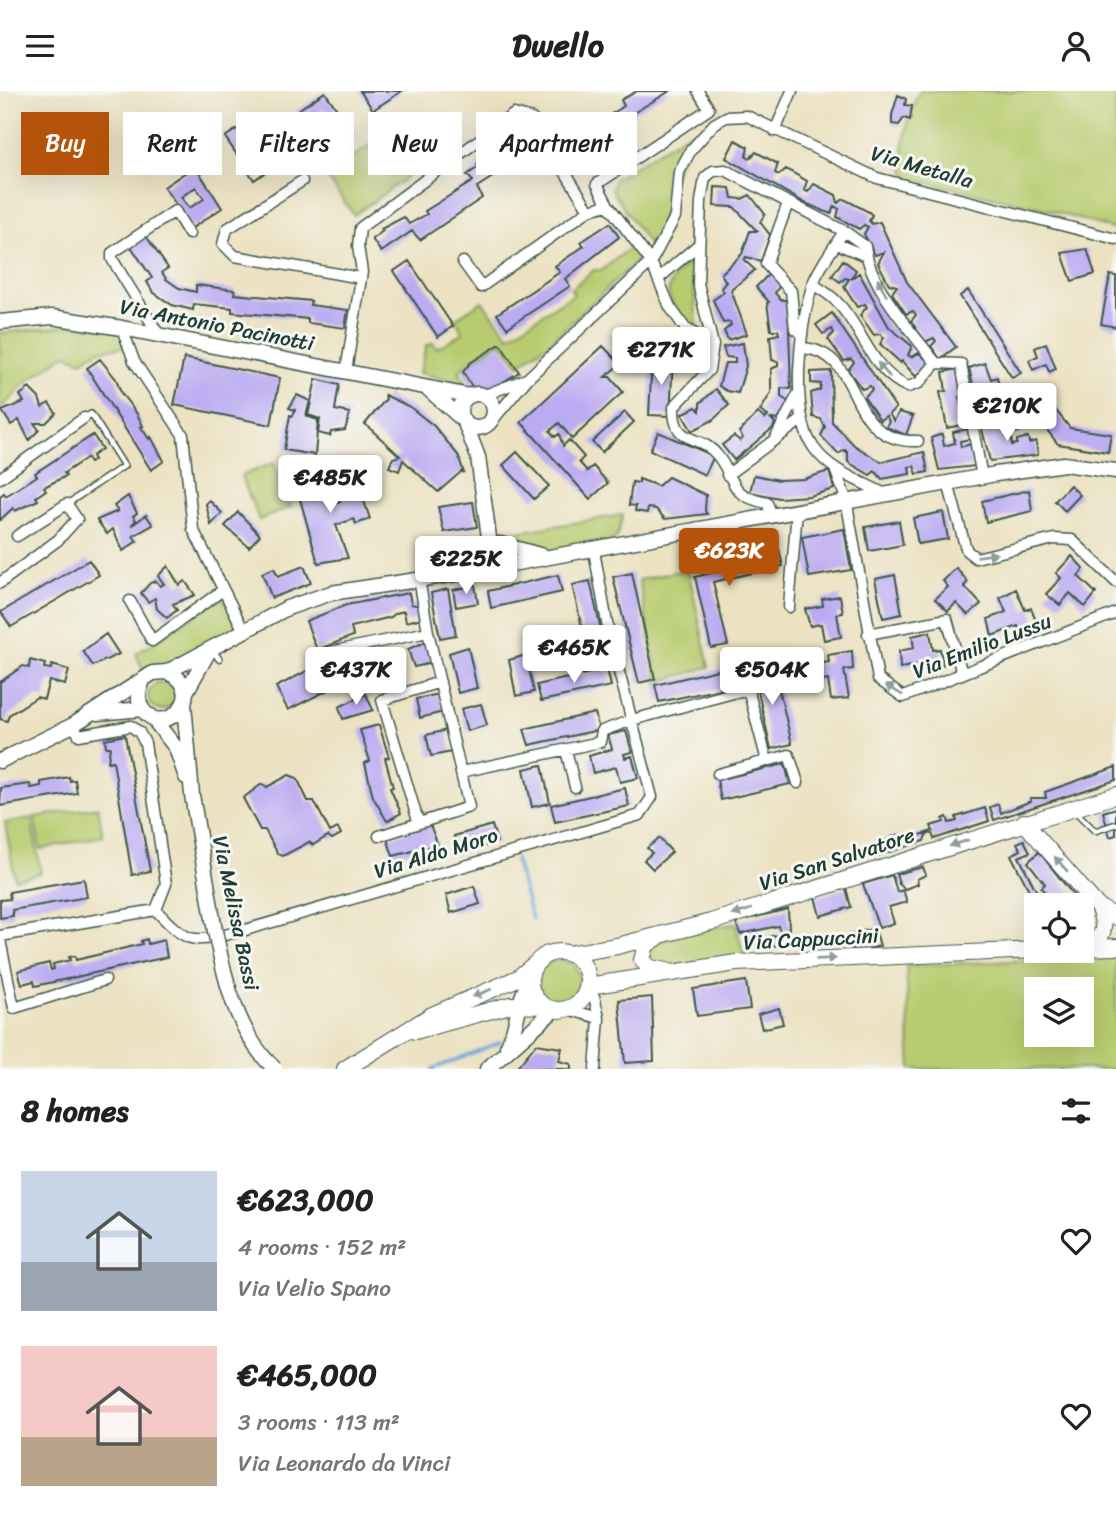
<!DOCTYPE html>
<meta charset="utf-8">
<style>
:root{--surface:#fff;--page:#f6f6f6;--text:#222;--muted:#767676;--accent:#b45309}
body{margin:0;font-family:Sriracha,sans-serif;background:var(--page);color:var(--text);height:100vh;display:flex;flex-direction:column;font-size:26px;white-space:nowrap}
*{box-sizing:border-box;margin:0}
p{font-size:23px;color:var(--muted)}
.icon{flex:none;width:38px;height:38px;fill:none;stroke:currentColor;stroke-width:2;stroke-linecap:round;stroke-linejoin:round}
.map{position:relative;height:978px;overflow:hidden}
.drawer{display:flex;flex-direction:column;background:var(--surface);flex:1}
.drawer>*{flex:none}
.guide{position:absolute;left:21px;top:21px;width:700px;height:63px;display:flex;gap:14px}
.buttons{position:absolute;left:1024px;top:802px;display:grid;gap:14px}
.buttons a{display:grid;place-items:center;width:70px;height:70px;border-radius:0px;background:var(--surface);box-shadow:0 7px 28px #0002;font-size:35px}
.price{position:absolute;translate:-50% -60px;padding:0 16px;border-radius:7px;background:#fff;color:#222;font-size:23px;line-height:46px;filter:drop-shadow(0 2px 4px #0008)}
.price::after{content:'';position:absolute;left:50%;top:42px;width:21px;height:16px;margin-left:-10px;background:inherit;clip-path:polygon(0 0,100% 0,50% 100%)}
.price.current{background:var(--accent);color:#fff}
ul{padding:0;list-style:none}
li{display:flex;align-items:center;gap:21px;height:175px;padding:0 21px}
li span{display:grid;place-items:center;flex:none;width:196px;height:140px;border-radius:0px;color:#555}
li>.icon{margin-inline-start:auto}
span .icon{width:84px;height:84px;fill:#fffc;stroke-width:1}
li b{font-size:30px}
h2{display:flex;justify-content:space-between;align-items:center;height:84px;padding:0 21px;font-size:30px}
.pill{padding:0 24px;border-radius:0px;background:var(--surface);box-shadow:0 7px 28px #0002;font-size:24px;line-height:63px}
.pill.current{background:var(--accent);color:#fff}
header{display:flex;justify-content:space-between;align-items:center;height:91px;padding:0 21px;background:var(--surface);font-size:32px;font-weight:700}
.map>svg:first-child{display:block}
</style>
<header><svg class="icon" aria-label="menu" viewBox="0 0 24 24"><path d="M4 6h16M4 12h16M4 18h16"/></svg>Dwello<svg class="icon" aria-label="person" viewBox="0 0 24 24"><circle cx="12" cy="8" r="4"/><path d="M4 21q1-7 8-7t8 7"/></svg></header>
<div class="map">
<svg width="1116" height="978" viewBox="0 0 1116 978">
<rect width="100%" height="100%" fill="#f6f6f2"/>
<filter id="ink" filterUnits="userSpaceOnUse"><feTurbulence type="fractalNoise" baseFrequency=".0143" numOctaves="2"/><feDisplacementMap in="SourceGraphic" scale="14" xChannelSelector="R" yChannelSelector="G"/><feConvolveMatrix kernelMatrix="1 2 1 2 8 2 1 2 1" color-interpolation-filters="sRGB"/></filter>
<filter id="wash" filterUnits="userSpaceOnUse"><feTurbulence type="fractalNoise" baseFrequency=".00686" numOctaves="4" result="noise"/><feDisplacementMap in="SourceGraphic" scale="28" xChannelSelector="R" yChannelSelector="G"/><feGaussianBlur stdDeviation="1.57" result="paint"/><feColorMatrix in="noise" values="0 0 0 0 0 0 0 0 0 0 0 0 0 0 0 0 0 1.4 0 .05"/><feComposite in="paint" operator="in"/></filter>
<g filter="url(#wash)">
<rect width="100%" height="100%" fill="#ece2c2"/>
<path fill="#b8cb6e" stroke="#6c8451" stroke-width="2" fill-rule="evenodd" d="M920,0H1116V139L1042,117L907,87C897,64 908,22 920,0Z
M393,38L421,76L354,124L326,85Z
M689,41L694,47C685,61 675,75 672,91C666,123 677,129 650,156L612,99L615,88Z
M631,156L641,166L552,249L519,274L500,250L459,280L465,293L419,282L426,255L433,252L437,257L463,242L455,228L482,210L509,245L574,203L571,198L594,179H602Z
M686,173H692L697,236L685,232C665,202 661,201 686,173Z
M74,234L121,240L125,256L100,259L81,270L66,263L31,288L0,318V242Z
M273,372L291,416L259,429L241,385Z
M623,424L617,446C588,466 530,470 504,443Z
M688,478L709,576L658,591L639,489Z
M223,506L239,537L145,584L136,563Z
M148 605a14 14 0 1 1 28 0a14 14 0 1 1-28 0Z
M98,716L103,745L40,758L34,726Z
M31,727L41,782L15,788L5,732Z
M735,833L745,866L675,878L653,874L648,865L649,856C675,844 707,836 735,833Z
M1116,865V978H911L906,875ZM1036,898H1082V943H1036Z
M538 890a21 21 0 1 1 42 0a21 21 0 1 1-42 0Z"/>
<g fill="none" stroke-linecap="round" stroke-linejoin="round">
<path stroke="#68a6da" stroke-width="3.5" d="M515,768L532,828
M433,978L500,951"/>
</g>
<g id="blocks">
<path fill="#bbabf2" fill-rule="evenodd" d="M360,0H402L373,19Z
M637,0H670L630,24L633,29L567,68L558,53L618,19L624,15L621,9Z
M325,1L353,42L322,63L295,21ZM324,18L335,35L325,40L323,45L311,26L314,24L317,29L323,24L320,20Z
M898,4L906,8L905,14L912,15L910,29L904,27L899,34L892,33V24Z
M254,27L283,69L254,89L225,46ZM256,46L266,59L252,69L242,56Z
M526,43L529,46L532,43L541,55L477,96L482,107L420,149L412,140L381,161L372,148L383,140L381,138L404,126L409,133L427,123L425,120L473,90L467,84L478,76L477,73L499,61L501,64L505,62L503,59Z
M735,49L748,56L746,65L750,67L756,61L778,73L775,82L779,84L786,78L807,90L804,99L808,101L814,93L836,104L838,112L844,108L869,121L872,124L869,130L872,133L880,131L907,191L956,256L940,268L931,255L936,250L934,247L925,251L911,230L916,224L913,220L906,223L892,202L897,195L889,193L878,172L884,161L875,164L864,143L868,136L864,134L859,138L837,126L839,118L834,115L831,123L805,112L726,67Z
M195,75L222,117L192,137L164,96ZM196,96L204,108L189,117L181,106Z
M715,96L730,97L732,107L742,108L750,104L765,123L760,131L770,144L761,170L746,166L744,169L755,179L731,199L747,243L728,249L724,240L731,234L730,231L723,232L713,209L724,201L721,197L726,191L721,183L742,163L750,140H757L734,116L714,115Z
M610,132L619,146L565,188L570,195L507,237L497,223L560,181L555,175L584,155L581,151Z
M146,145L168,177L162,181L166,188L179,197L196,201V194L235,199L234,203L311,210L310,214L348,219L345,237L308,232V228L232,221V217L194,213L193,219L172,214L153,201L147,191L152,187L130,154Z
M1087,158L1095,183L1072,190L1062,162Z
M843,169L856,179L851,188L859,182L889,236L912,255L908,264L911,266L919,262L930,272L916,286L902,270L901,272L880,253L884,247L880,243L874,244L860,224L867,216L865,213L857,216L844,196L849,188L845,187L840,191L832,185Z
M409,170L453,235L438,246L394,180Z
M770,182L780,194L775,202L780,208L788,210L791,298L781,297V306L789,311L778,329L771,328L775,332L773,337L734,369L722,354L734,345L740,350L743,347L739,341L758,322L765,328L768,325L760,320L771,302V278L778,275V271L772,269L770,245L779,243L778,239H771L767,212L769,211L756,196Z
M1110,184L1116,185V236L1101,233Z
M968,199L1021,282L1012,287L960,205Z
M832,222L896,317L889,323L894,330L899,321L913,325L906,344L886,336L889,330L886,325L880,329L864,306L872,299L870,295L862,298L848,279L854,271L851,268L844,270L828,248L834,242L832,238L823,243L816,234Z
M743,252L746,275L738,302L727,300L719,295L725,272H735V267L726,266L723,256Z
M1046,252L1056,278L1049,281L1046,273L1033,279L1029,269L1038,265L1035,257Z
M500,253L519,281L495,296L474,299L463,281L470,272Z
M603,255L620,273L605,286H610L623,301L572,348L559,332L550,340L555,346L559,343L563,355L569,349L584,366L579,371L587,380L593,375L608,392L590,408L521,331Z
M184,267L280,287L271,334L174,314Z
M652,267H673L670,325L649,324Z
M100,268L116,288L121,302L137,323L143,335L141,336L149,348L151,346L164,370L151,379L87,277Z
M985,272L991,288L997,286L1000,298L1005,297L1021,321L1013,324L1001,305L977,310L969,277Z
M958,278L963,305L959,306L966,333L947,337L940,301L946,300L943,281Z
M831,280L832,331L854,354L881,371L924,361L928,381L917,383L914,375L909,376L910,383L882,388L875,380L870,384L848,371V362L845,359L838,363L821,345L825,336L821,328L813,326L811,302L820,299L821,293L811,292V281Z
M316,288L339,294L335,319L350,322L345,339L331,341L330,345L318,342L320,328L308,324Z
M29,297L39,307L42,316L49,312L56,322L46,332H34L39,339L29,349L19,329L11,334L2,320L24,311L20,304Z
M716,298L729,314L713,329L692,340L682,323L696,316L700,320V312Z
M297,304L310,310L306,325L318,329L315,364L284,359L290,324L293,325L295,319L289,317Z
M385,304L410,316L434,335L458,364L464,382L462,380L438,401L403,369L399,380L389,376L393,367L400,365L365,333L386,308Z
M1042,314L1048,322L1054,317L1070,337L1111,343L1108,361L1058,353L1033,321Z
M625,321L634,331L602,361L592,351Z
M1018,331L1020,340L1010,343L1012,354L1017,353V349L1028,346L1029,352L1036,350L1038,364L990,370L981,334L990,332L992,337Z
M968,338L970,348L960,350L961,356L971,353L976,375L939,379L931,347L942,343L944,355L955,352L953,341Z
M658,341L714,365L705,384L650,359Z
M93,344L102,358L92,365L94,369L90,372L87,367L64,382L66,385L44,396L46,399L36,406L38,409L15,420L13,417L0,429V405L4,402L6,405L37,385L35,382Z
M517,361L549,395L534,408L503,374Z
M310,379L313,383L325,382L328,394L325,396L330,415L340,411L336,400L358,392L370,428L356,433L354,428L336,434L348,467L318,472L298,401L305,398L300,383Z
M829,380L834,398L809,405L779,407L750,401L754,384L779,389L804,388Z
M668,386L706,404L705,420L707,423L665,428L656,418L648,417L647,422L635,420L636,415L629,414L632,391L639,392V388L658,395Z
M1070,394L1080,404L1065,420L1055,410Z
M1029,399L1032,420L986,431L982,410Z
M128,405L137,422L133,425L136,429L131,435L146,424L153,434L133,445L137,450L123,460L113,438L107,443L97,429L118,420L114,415Z
M209,409L222,422L211,434L206,413Z
M473,411L477,436L444,441L438,416Z
M238,421L260,444L249,456L225,435Z
M943,421L948,448L918,453L913,427Z
M899,430L903,454L869,460L865,436Z
M844,438L851,479L809,486L802,446Z
M779,458L783,475L713,491L728,554L711,557L695,486L711,482L709,474Z
M1072,465L1084,478L1078,485L1096,502L1085,516L1070,502L1060,514L1046,503L1061,487L1056,482Z
M89,469L99,484L11,536L1,521Z
M168,475L179,494L185,490L195,504L173,513L177,519L167,527L157,518L155,507L148,511L141,502L150,492L156,490L160,495L164,493L158,485Z
M304,475L311,492L272,507L262,482L274,477L278,485Z
M956,477L968,491L964,495L981,513L968,524L956,512L948,520L935,508L948,496L943,490Z
M632,482L655,588L639,592L613,486Z
M558,484L562,501L491,517L488,500Z
M895,484L902,523L883,527L875,488Z
M590,490L606,562L589,565L572,494Z
M475,494L478,512L456,516L453,499Z
M448,498L456,544L440,547L431,502Z
M1016,498L1025,519L1031,517L1038,536L1021,544L1018,535L992,545L988,528L1006,521L1000,507Z
M409,502L411,513L420,515L422,527L406,531L404,520L396,522L391,526L351,536L353,545L317,559L306,530L346,514Z
M840,505L843,522L837,523L841,546L824,549L821,533L810,535L805,518L823,515L822,508Z
M930,541L933,559L940,558L943,574L926,578L925,573L900,577L899,560L914,557L912,545Z
M106,543L119,563L93,575L83,560Z
M428,550L432,572L414,576L408,558Z
M468,556L477,597L458,602L449,562Z
M852,560L853,578L844,579L849,607L831,609L828,589L813,591L808,575L829,571L828,564Z
M359,562L362,572L386,563L395,589L379,595L375,585L352,594L343,568Z
M526,564L534,601L516,605L509,569Z
M30,569L45,573L44,577L51,578L52,574L69,579L65,594L49,590L44,608L37,606L9,624L7,630L0,628V591L23,575L29,577Z
M322,572L334,596L288,619L276,596Z
M773,573L792,653L771,658L753,578Z
M726,577L730,596L659,611L655,594Z
M607,578L611,595L541,610L537,594Z
M366,603L373,619L343,628L339,616Z
M439,603L443,621L420,627L416,608Z
M481,613L487,634L467,640L461,618Z
M595,622L599,639L529,654L524,638Z
M379,634L389,666L385,667L393,696L390,697L401,722L387,730L373,706L365,672L370,670L360,639Z
M447,639L452,661L431,665L426,644Z
M626,640L632,661L624,663L625,667L632,665L638,687L620,691L616,676L593,682L589,665L612,658L608,644Z
M125,644L150,780L132,784L113,670L108,671L110,656H106L105,648Z
M785,673L790,693L721,709L717,689Z
M542,674L550,712L532,716L524,678Z
M1116,676V689L994,729L990,716L998,713L1001,722L1031,710L1030,707H1046L1045,701Z
M289,684L297,687L308,710H314L330,741L338,737L341,743L332,748L328,745L313,754L309,751L283,765L278,763L265,739H260L243,707L262,693L267,696Z
M69,686L70,690L75,689L77,702L0,715L1,697L30,693L31,697L41,695V691Z
M625,697L629,715L555,731L551,714Z
M985,717L989,730L934,748L932,742L926,744L924,750L874,766L872,758L886,754L885,750L892,746L898,744L900,750L933,740L931,735L944,731L943,728L947,726L949,732L957,730L956,726Z
M1116,717V744L1110,746L1103,721Z
M430,734L438,754L393,765L387,747Z
M492,734L497,751L459,762L454,745Z
M659,747L672,761L653,778L644,769L652,762L647,757Z
M1024,749L1030,761L1019,766L1040,807L1047,803L1041,797L1045,793L1028,771L1039,761L1081,814L1039,812L1036,814V825L1026,806L1031,803L1011,764L1021,759L1017,752Z
M923,776L926,784L917,788L918,793L905,798L899,793L896,783Z
M892,784L897,801L903,799L907,811L889,816L894,832L879,837L863,793Z
M84,788L87,806L12,819L13,825L0,827V809L10,808L9,801Z
M474,795L480,813L451,822L446,804Z
M846,797L851,816L820,825L815,806Z
M788,818L789,838L780,840L778,835L740,843L736,831Z
M875,837L880,855L863,859L853,858L849,844Z
M779,844L780,854L764,856L763,847Z
M147,848L148,853L164,849L167,866L35,895L34,890L22,893L18,880L49,872L51,879L54,878L53,873L70,869L69,866L75,865L76,869L142,853L141,850Z
M746,890L750,918L697,925L693,898Z
M652,906L654,970L625,972L619,909Z
M779,917L783,933L762,938L758,923Z
M536,953L562,957L559,970L571,973V978H516Z"/>
</g>
</g>
<g filter="url(#ink)">
<use href="#blocks" fill-opacity="0" stroke="#3e5649" stroke-width="2"/>
<g fill="none" stroke-linecap="round" stroke-linejoin="round">
<g stroke="#3e5649" stroke-width="8">
<path id="lane" d="M67,413L124,375L91,323L84,327
M213,559L219,568
M1074,719L1095,740L1116,733"/>
</g>
<g stroke="#3e5649" stroke-width="13">
<path id="street" d="M698,0L709,18L597,93L608,114L651,171L670,216L685,237L713,254
M775,40L792,0
M302,90L227,138L223,153L235,165L361,187
M788,112L766,173L791,200L795,238L802,242
M844,140C834,157 818,177 812,195C800,235 789,322 814,357C830,380 860,390 885,403
M837,153L866,165
M463,171L481,196L589,119L608,114
M658,188L698,154
M813,193C820,198 829,203 835,209C863,236 870,280 908,296L919,292L936,272
M122,237L134,270L183,344L193,438L243,538
M159,244L112,168V162L175,120L189,143
M802,257C867,261 843,353 918,350
M936,272L961,273L982,386
M346,280L362,181L358,155L360,137L514,23L532,28L589,119
M485,304L526,288
M492,330L528,287L651,171L675,126L679,81L691,59L714,33L726,26L747,25L877,87L1116,148
M776,346L799,301
M835,378L846,408L878,588L903,606L1116,522
M727,384L800,330
M0,387L84,327
M948,392L964,451L967,460L976,467L1054,448L1072,449L1116,491
M772,424L767,412C728,404 738,392 718,365C701,342 673,356 674,316L709,279L713,254L698,192L701,110L705,87L713,80L725,79L844,140L865,155C869,195 912,241 936,272
M0,492L58,449L77,428L67,413L17,445
M130,510L152,550L223,499
M789,516L797,419
M868,543L947,528L962,583
M330,561L428,541
M566,659L575,696
M461,681L600,651L602,640L632,629L748,598L767,670
M718,683L789,664L798,692
M418,730L382,609L440,591
M379,745L469,716L428,541L419,487
M156,819C191,858 196,850 242,840L640,724L652,706L609,543L594,460
M0,845L156,819L166,793L145,652L139,641L131,635L79,644L73,634
M0,849L14,917L105,889
M587,900L594,905L599,927L595,978
M567,918L599,927"/>
</g>
<g stroke="#3e5649" stroke-width="17">
<path id="secondary" d="M0,231L52,226L122,237L470,305
M427,297L462,328
M460 320a17 17 0 1 1 34 0a17 17 0 1 1-34 0Z
M465,332L478,366L490,454L494,458
M512,473L996,383L1064,373L1116,380
M465,481L492,463L500,453L543,465
M142,592C138,601 137,610 143,619C166,650 211,598 167,581
M186,601L209,560
M184,613L192,704L215,840
M98,622L142,618
M151,625L176,657L186,686
M0,670L73,634L153,582L167,581L287,517L331,502L502,476
M507,956C518,935 517,909 530,889
M487,978L554,919"/>
</g>
<g stroke="#3e5649" stroke-width="18">
<path id="primary" d="M1024,731L1098,816L1116,826
M658,846L646,854L642,869L650,877L667,880
M1082,854C1106,849 1107,836 1098,816
M1084,857L1116,856
M530 890a29 29 0 1 1 58 0a29 29 0 1 1-58 0Z
M569,863L617,855L711,831L1116,704
M588,895L736,872L1038,859
M415,940L510,914L544,915
M345,978L432,924L518,887L541,868"/>
</g>
<use href="#lane" stroke="#fff" stroke-width="5"/>
<use href="#street" stroke="#fff" stroke-width="10"/>
<use href="#secondary" stroke="#fff" stroke-width="14"/>
<use href="#primary" stroke="#fff" stroke-width="16"/>
<g stroke="#3e5649" stroke-width="17" stroke-linecap="butt">
<path id="secondary-bridge" d="M215,840C225,889 237,943 275,978"/>
</g>
<use href="#secondary-bridge" stroke="#fff" stroke-width="14"/>
</g>
<defs><path id="oneway-solid" d="M-6-.8H1V-3.2L6.5 0L1 3.2V.8H-6Z" transform="scale(1.75)"/></defs>
<g fill="#8f9e9a">
<use href="#oneway-solid" transform="translate(882 196) rotate(-117)"/>
<use href="#oneway-solid" transform="translate(884 279) rotate(-129)"/>
<use href="#oneway-solid" transform="translate(987 464) rotate(-7)"/>
<use href="#oneway-solid" transform="translate(894 599) rotate(-149)"/>
<use href="#oneway-solid" transform="translate(959 752) rotate(162)"/>
<use href="#oneway-solid" transform="translate(1061 773) rotate(-131)"/>
<use href="#oneway-solid" transform="translate(742 821) rotate(162)"/>
<use href="#oneway-solid" transform="translate(826 868) rotate(-2)"/>
<use href="#oneway-solid" transform="translate(482 902) rotate(158)"/>
</g>
</g>
<g text-anchor="middle" dominant-baseline="central" stroke-width="6" stroke-linejoin="round" paint-order="stroke">
<g font-size="21" fill="#1f3d34" stroke="#f6f6f2">
<text transform="translate(922 76) rotate(16)">Via Metalla</text>
<text transform="translate(217 234) rotate(11)">Via Antonio Pacinotti</text>
<text transform="translate(982 555) rotate(-21)">Via Emilio Lussu</text>
<text transform="translate(436 762) rotate(-17)">Via Aldo Moro</text>
<text transform="translate(837 768) rotate(-18)">Via San Salvatore</text>
<text transform="translate(236 822) rotate(78)">Via Melissa Bassi</text>
<text transform="translate(811 848) rotate(-3)">Via Cappuccini</text>
</g>
</g>
</svg>
<div class="buttons">
<a><svg class="icon" aria-label="locate" viewBox="0 0 24 24"><circle cx="12" cy="12" r="6"/><path d="M12 2v4M12 18v4M2 12h4M18 12h4"/></svg></a>
<a><svg class="icon" aria-label="layers" viewBox="0 0 24 24"><path d="M12 4l9 5-9 5-9-5zM3 14l9 5 9-5"/></svg></a>
</div>
<b class="price" style="left:661px;top:296px">€271K</b>
<b class="price" style="left:1007px;top:352px">€210K</b>
<b class="price" style="left:330px;top:424px">€485K</b>
<b class="price current" style="left:729px;top:497px">€623K</b>
<b class="price" style="left:466px;top:505px">€225K</b>
<b class="price" style="left:574px;top:594px">€465K</b>
<b class="price" style="left:356px;top:616px">€437K</b>
<b class="price" style="left:772px;top:616px">€504K</b>
<div class="guide">
<a class="pill current">Buy</a>
<a class="pill">Rent</a>
<a class="pill">Filters</a>
<a class="pill">New</a>
<a class="pill">Apartment</a>
</div>
</div>
<section class="drawer">
<h2>8 homes<svg class="icon" aria-label="filters" viewBox="0 0 24 24"><path d="M4 7h16M4 17h16"/><circle cx="9" cy="7" r="2"/><circle cx="15" cy="17" r="2"/></svg></h2>
<ul>
<li><span style="background:linear-gradient(#c9d6e8 65%,#9aa5b1 0)"><svg class="icon" aria-label="home" viewBox="0 0 24 24"><path d="M3 11l9-7 9 7M6 9v11h12V9"/></svg></span><div><b>€623,000</b><p>4 rooms · 152 m²</p><p>Via Velio Spano</p></div><svg class="icon" aria-label="heart" viewBox="0 0 24 24"><path d="M12 20l-8-8c-3-5 5-10 8-4 3-6 11-1 8 4z"/></svg></li>
<li><span style="background:linear-gradient(#f6c9c9 65%,#b9a48a 0)"><svg class="icon" aria-label="home" viewBox="0 0 24 24"><path d="M3 11l9-7 9 7M6 9v11h12V9"/></svg></span><div><b>€465,000</b><p>3 rooms · 113 m²</p><p>Via Leonardo da Vinci</p></div><svg class="icon" aria-label="heart" viewBox="0 0 24 24"><path d="M12 20l-8-8c-3-5 5-10 8-4 3-6 11-1 8 4z"/></svg></li>
</ul>
</section>
